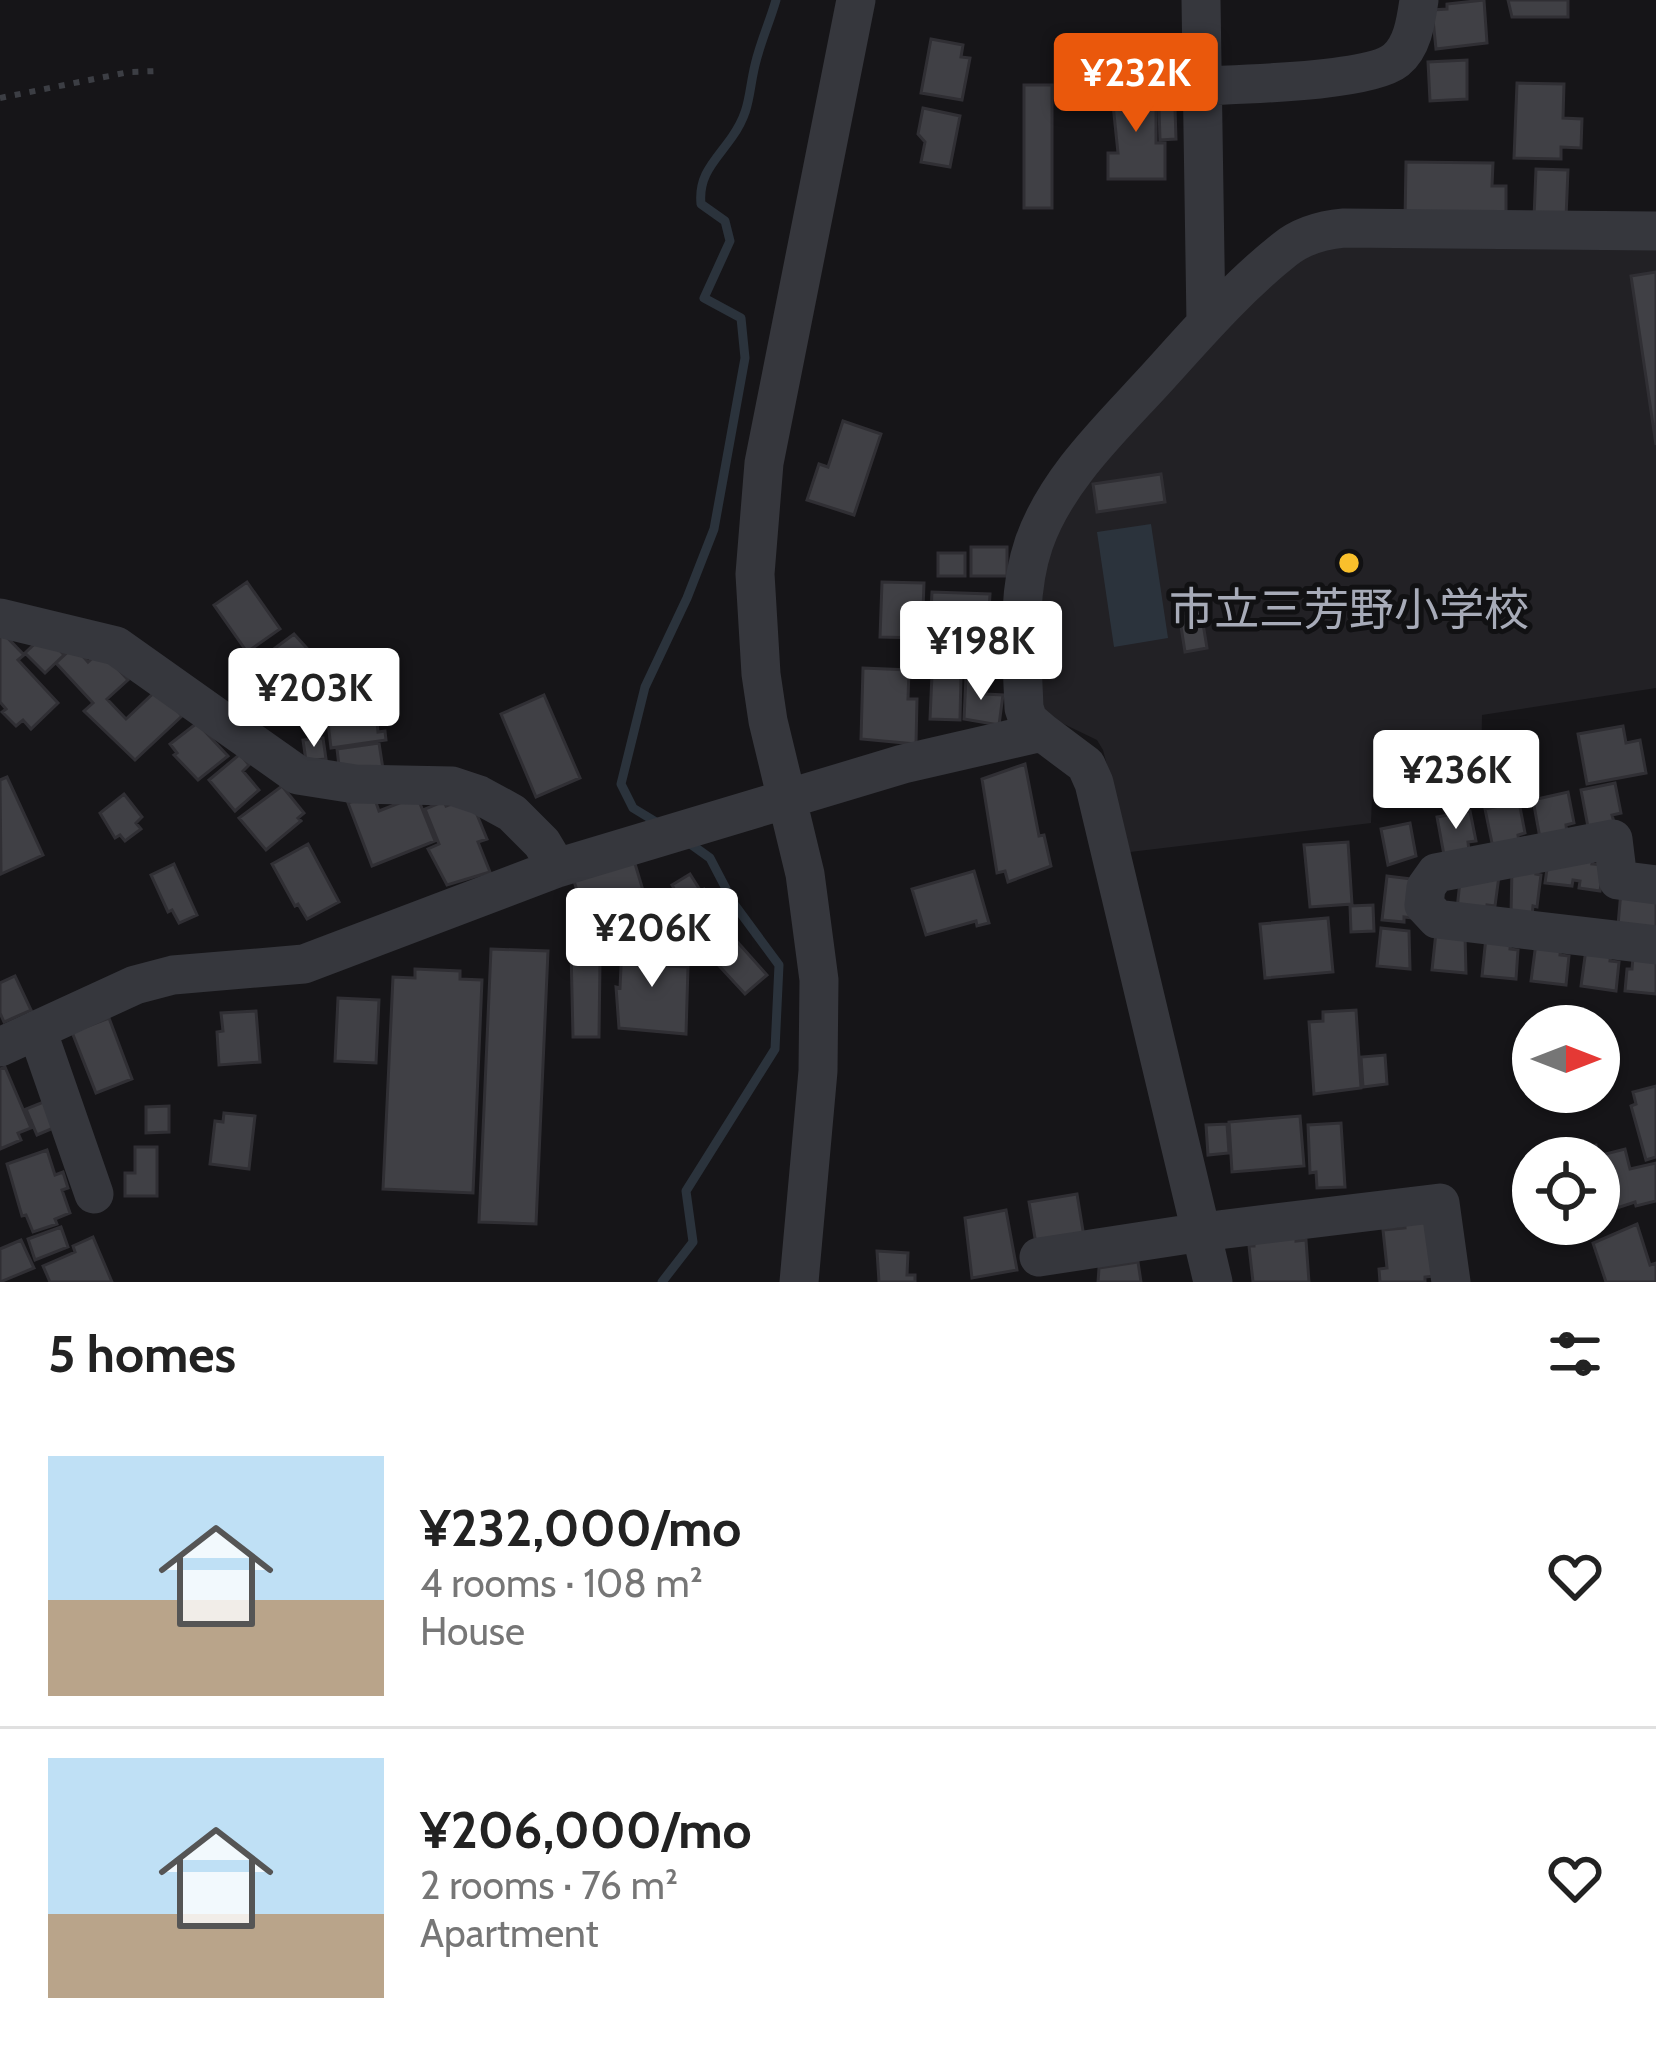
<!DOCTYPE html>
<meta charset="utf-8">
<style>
:root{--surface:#fff;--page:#f6f6f6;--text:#222;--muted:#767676;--line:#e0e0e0;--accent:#ea580c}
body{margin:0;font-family:Cabin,"Noto Sans JP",sans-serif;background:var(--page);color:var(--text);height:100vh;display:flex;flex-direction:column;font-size:45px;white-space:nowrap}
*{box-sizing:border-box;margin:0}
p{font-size:39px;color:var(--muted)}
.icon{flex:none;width:66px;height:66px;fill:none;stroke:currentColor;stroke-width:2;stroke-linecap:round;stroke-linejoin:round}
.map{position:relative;height:1282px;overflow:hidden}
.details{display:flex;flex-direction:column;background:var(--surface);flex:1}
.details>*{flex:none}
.needle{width:78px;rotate:90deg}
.controls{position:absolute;left:1512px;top:1005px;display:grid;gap:24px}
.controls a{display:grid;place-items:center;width:108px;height:108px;border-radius:50%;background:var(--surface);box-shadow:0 3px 9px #0004;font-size:60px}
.price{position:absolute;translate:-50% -102px;padding:0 27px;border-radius:12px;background:#fff;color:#222;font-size:39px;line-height:78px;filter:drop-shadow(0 3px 6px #0008)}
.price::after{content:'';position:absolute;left:50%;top:72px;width:36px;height:27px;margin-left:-18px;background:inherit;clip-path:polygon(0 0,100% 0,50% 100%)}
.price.on{background:var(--accent);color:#fff}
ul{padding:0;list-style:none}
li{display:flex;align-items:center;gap:36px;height:300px;padding:0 48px}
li+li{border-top:3px solid var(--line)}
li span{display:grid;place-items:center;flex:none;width:336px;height:240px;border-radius:0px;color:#555}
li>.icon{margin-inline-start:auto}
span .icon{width:144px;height:144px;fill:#fffc;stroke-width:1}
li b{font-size:51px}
h2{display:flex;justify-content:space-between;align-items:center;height:144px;padding:0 48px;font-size:51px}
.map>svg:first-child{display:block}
</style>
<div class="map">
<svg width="1656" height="1282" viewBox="0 0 1656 1282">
<rect width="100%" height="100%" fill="#161518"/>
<path fill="#222125" d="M1656,242V688L1482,715L1481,773L1372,797L1371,823L1130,852L1103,750L1097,740L1041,713L1039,582L1061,509L1239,307L1323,244Z"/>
<path fill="#2b333c" d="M1151,524L1168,638L1114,647L1097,532Z"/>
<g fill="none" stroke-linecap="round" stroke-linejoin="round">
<path stroke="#2b333c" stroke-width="9" d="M661,825L633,808L621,784L645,687L687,598L714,529L745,358L741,318L704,298L730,241L725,221L701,204C698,174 716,160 732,137C751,110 748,94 755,65C760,43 770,21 776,0
M662,1282L693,1242L686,1191L775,1049L779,965L734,904L710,858L685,840"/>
</g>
<path fill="#404045" stroke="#302f34" stroke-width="3" d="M1484,0L1487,43L1436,49L1432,10L1447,9V4Z
M1508,0H1568V17H1512Z
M931,39L963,45L961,57L970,58L962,100L921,93Z
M1467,60V99L1430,101L1428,62Z
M1517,83L1564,84L1563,118L1582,119L1581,148L1561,147V159L1514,158Z
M1024,85H1052V208H1024Z
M1111,85H1156V143H1165V179H1108V153H1118Z
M923,108L960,116L950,167L921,162L925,142L918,134Z
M1159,108H1175L1176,139L1160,140Z
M1406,162L1493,163L1492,186H1506V222L1405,220Z
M1536,169L1568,170L1566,218L1534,217Z
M1656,272V445L1631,276Z
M843,421L881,434L854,515L807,500L819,464L828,467Z
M1161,474L1165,502L1097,512L1093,484Z
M971,547H1007V576H971Z
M938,553H965V576H938Z
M247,582L280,629L247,652L214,605Z
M882,582L924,583L922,638L880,637Z
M932,592L990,594L988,631L930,628Z
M1201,611L1207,648L1185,652L1179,614Z
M0,630L24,655L18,660L58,703L31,729L23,720L16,726L2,712L6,709L0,702Z
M953,632L1000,634L999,672L951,670Z
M45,634L64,655L45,673L25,653Z
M294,634L334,678L293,717L282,705L288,699L255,663Z
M74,646L88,662L101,650L128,680L107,699L126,719L158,689L182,716L135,760L84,711L93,703L56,663Z
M863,668L909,670L908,699H917L916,744L861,739Z
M932,674H961L960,720L930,719Z
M966,677L986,678V694L1003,695L999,725L964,719Z
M335,683L348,698L320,722L307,707Z
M544,695L580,778L536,797L501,714Z
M367,711L369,723L377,721L378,732L385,731L386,740L331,748L328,723H335L334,716Z
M197,723L228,756L198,780L174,755L177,753L170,744Z
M1623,726L1626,743L1640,740L1646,773L1587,784L1578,734Z
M323,738L326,759L306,761L303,740Z
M379,743L383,769L340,775L337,749Z
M240,754L249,765L243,771L259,790L235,811L209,780Z
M1025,764L1039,836L1044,835L1051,866L1008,882L1005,871L997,873L982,779Z
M7,777L43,855L1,874L0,780Z
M1615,783L1621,813L1612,815L1614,822L1588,827L1581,790Z
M282,786L304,813L298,818L301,821L266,850L239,818Z
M1568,792L1574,823L1566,825L1567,833L1540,838L1533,800Z
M124,794L142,817L136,823L141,829L125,841L120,835L115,838L100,813Z
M373,794L379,811L417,796L435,841L372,866L348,803Z
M462,800H471L487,839L478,842L490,872L447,885L428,849L439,844L425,809L444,801L446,806Z
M1519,802L1525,833L1518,835L1519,842L1493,848L1485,809Z
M1470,811L1476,841L1468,842L1469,851L1444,855L1437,817Z
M1410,823L1416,856L1388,865L1381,829Z
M1348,842L1352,904L1310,907L1304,845Z
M308,844L339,902L307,919L298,904L295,906L272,864Z
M633,857L648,907L616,917L585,915L572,875Z
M1593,860L1592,864L1604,865L1600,891L1579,888L1580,881L1573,880L1572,886L1545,883L1548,862Z
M174,864L197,915L179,923L172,910L168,912L151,875Z
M1512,867L1537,870L1536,874L1541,875L1537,907L1533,906L1532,916L1511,914Z
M974,871L989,923L977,926L976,921L926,935L912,889Z
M690,874L700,890L681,901L672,885Z
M1387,876L1412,879L1413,918L1404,917V922L1382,920Z
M1499,876L1495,906L1487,905L1486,913L1457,909L1460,881Z
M704,889L729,930L702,946L677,906Z
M1621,891L1656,895V934L1618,925Z
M1373,905L1374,931L1351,932L1350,906Z
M570,906H582L581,917L613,918L612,948H618V962H600L599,1037H573Z
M1328,918L1333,972L1265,978L1260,924Z
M1381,928L1409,931L1410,969L1377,966Z
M1436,932L1465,935L1466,973L1432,970Z
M733,937L767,975L745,994L711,957Z
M1486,937L1511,940L1510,949L1518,950L1516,979L1482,976Z
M658,943H669V966L688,967L686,1034L619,1028L616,987L620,988L622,945Z
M1536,943L1561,946L1560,955L1569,956L1566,985L1531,981Z
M491,949L548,951L536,1224L479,1222Z
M1586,949L1611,953L1610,961L1619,962L1616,991L1581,986Z
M1633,957L1656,959V994L1625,991L1627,969H1632Z
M415,969L460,971V979L482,980L473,1193L383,1189L393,977L415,978Z
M15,976L31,1010L4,1022L0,1013V983Z
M338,998L379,1000L376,1063L335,1061Z
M1356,1010L1361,1088L1314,1094L1309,1022L1323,1021V1012Z
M256,1011L260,1062L219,1065L217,1032L223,1031L221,1013Z
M109,1018L132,1079L96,1093L72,1032Z
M1385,1055L1387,1084L1363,1087L1361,1057Z
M5,1067L31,1128L18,1133L21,1140L0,1149V1069Z
M1656,1086V1157L1646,1160L1631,1106L1636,1104L1633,1092Z
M46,1101L56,1127L37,1135L26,1109Z
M169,1106V1132L146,1133V1107Z
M224,1113L255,1116L249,1169L210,1164L215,1121L223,1122Z
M1300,1116L1304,1166L1232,1172L1229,1122Z
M1341,1123L1345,1187L1317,1188L1316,1172L1310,1173L1308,1125Z
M1227,1124L1229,1153L1208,1155L1206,1125Z
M1596,1145L1598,1156L1625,1149L1630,1169L1656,1163V1201L1636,1206L1635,1202L1599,1214V1158H1569L1567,1152Z
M135,1147H157V1196H125V1173H135Z
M47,1150L55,1175L63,1172L68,1188L62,1190L70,1213L55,1219L57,1224L33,1232L26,1215L22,1216L7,1164Z
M1077,1194L1085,1243L1037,1250L1029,1202Z
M1006,1210L1017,1270L972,1278L965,1218Z
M1428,1213L1435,1276L1425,1277V1282H1380L1379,1269L1387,1268L1383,1230L1405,1228L1404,1216Z
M1637,1224L1650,1265L1656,1263V1282H1606L1593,1243Z
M61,1227L68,1247L35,1260L28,1239Z
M1296,1233V1241L1306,1240L1309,1282H1253L1249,1246H1254V1237Z
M93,1237L112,1282H50L43,1266L75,1252L73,1246Z
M21,1240L34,1268L0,1282V1249Z
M877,1251L908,1253L907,1275H915V1282H879Z
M1138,1262L1141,1282H1098L1099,1268Z"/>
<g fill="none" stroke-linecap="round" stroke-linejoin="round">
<path stroke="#3c3e44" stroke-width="6" stroke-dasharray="6 9" stroke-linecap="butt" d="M0,98L129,72L157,71"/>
<path stroke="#36373d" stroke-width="39" d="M1201,0L1206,323
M1203,86C1242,84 1369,82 1396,60C1413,46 1416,20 1419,0
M0,618L116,646L298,775L355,784L452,786L479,795L512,813L542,843L557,868
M1042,732L1028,720L1024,708C1022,654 1016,595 1034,543C1056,480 1110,429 1154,381C1195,336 1236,288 1284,250C1301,236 1322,230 1344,228L1656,231
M1656,885L1618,880L1613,839L1436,873L1426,887L1424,905L1437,919L1656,945
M37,1030L94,1194
M0,1047L135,985L173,975L304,964L557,868L903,764L1042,732L1086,765L1094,783L1213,1282
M1039,1257L1202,1232L1440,1203L1451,1282
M799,1282L818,1071L819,980L805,874L768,721L761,674L755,574L764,463L856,0"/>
</g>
<circle fill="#f9c02c" stroke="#111113" stroke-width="4.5" cx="1349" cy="563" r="12"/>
<g text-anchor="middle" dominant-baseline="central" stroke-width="10" stroke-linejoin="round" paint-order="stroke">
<g font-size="45" fill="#a7abb8" stroke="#111113">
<text x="1349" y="609">市立三芳野小学校</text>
</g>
</g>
</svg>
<div class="controls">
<a><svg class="needle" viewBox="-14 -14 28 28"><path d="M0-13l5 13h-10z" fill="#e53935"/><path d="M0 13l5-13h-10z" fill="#767676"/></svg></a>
<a><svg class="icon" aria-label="locate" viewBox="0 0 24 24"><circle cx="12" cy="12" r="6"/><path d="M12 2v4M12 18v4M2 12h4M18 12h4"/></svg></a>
</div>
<b class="price on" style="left:1136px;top:135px">¥232K</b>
<b class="price" style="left:981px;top:703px">¥198K</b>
<b class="price" style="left:314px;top:750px">¥203K</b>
<b class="price" style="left:1456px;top:832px">¥236K</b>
<b class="price" style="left:652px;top:990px">¥206K</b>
</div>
<section class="details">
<h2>5 homes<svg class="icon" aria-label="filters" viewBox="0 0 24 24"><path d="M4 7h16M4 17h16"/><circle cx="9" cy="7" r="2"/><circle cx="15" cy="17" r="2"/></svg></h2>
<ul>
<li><span style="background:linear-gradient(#bfe0f5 60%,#b9a48a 0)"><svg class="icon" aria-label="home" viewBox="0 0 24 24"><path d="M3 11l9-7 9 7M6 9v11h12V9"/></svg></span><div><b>¥232,000/mo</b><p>4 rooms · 108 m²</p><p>House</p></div><svg class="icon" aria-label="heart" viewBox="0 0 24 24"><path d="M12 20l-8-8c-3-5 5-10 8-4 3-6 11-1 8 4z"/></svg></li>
<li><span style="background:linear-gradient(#bfe0f5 65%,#b9a48a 0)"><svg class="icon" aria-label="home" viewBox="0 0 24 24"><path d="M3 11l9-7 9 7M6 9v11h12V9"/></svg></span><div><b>¥206,000/mo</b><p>2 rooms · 76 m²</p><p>Apartment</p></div><svg class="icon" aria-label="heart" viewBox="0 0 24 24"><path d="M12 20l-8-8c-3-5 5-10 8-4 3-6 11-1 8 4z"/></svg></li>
</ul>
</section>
